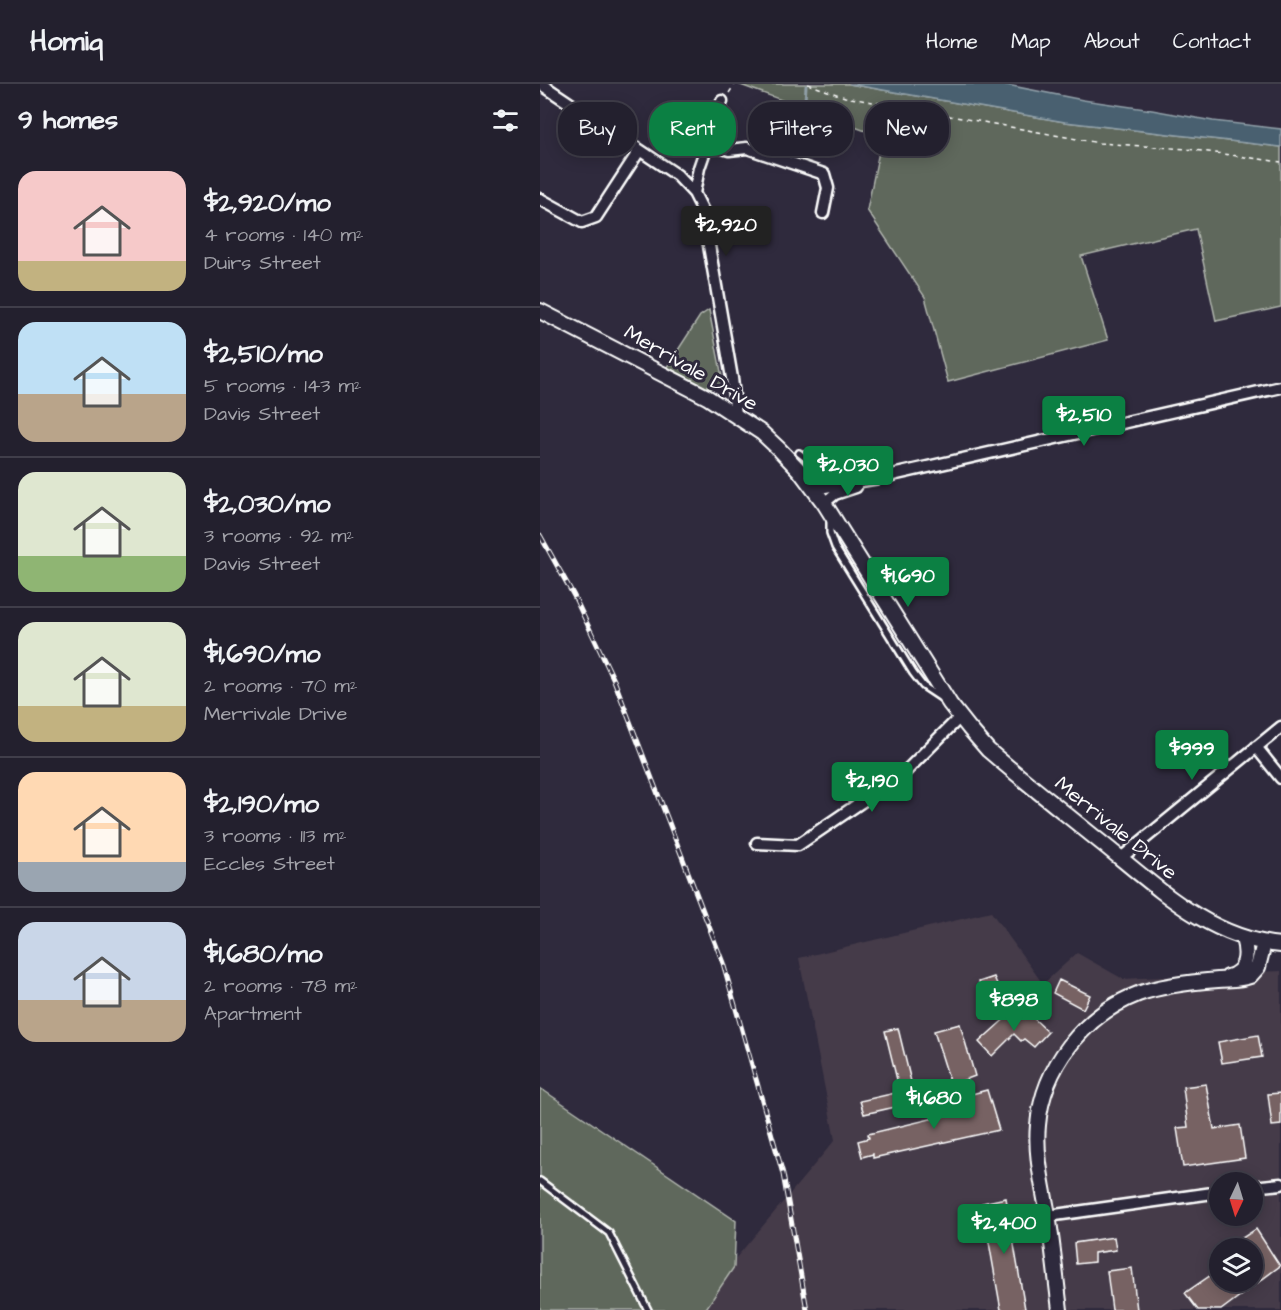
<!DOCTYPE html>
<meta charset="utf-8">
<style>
:root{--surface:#23202e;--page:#2f2d3a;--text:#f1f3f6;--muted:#a3a3aa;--line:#403e4a;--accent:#0b8043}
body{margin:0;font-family:"Architects Daughter",sans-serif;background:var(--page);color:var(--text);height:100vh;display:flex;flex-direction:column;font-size:22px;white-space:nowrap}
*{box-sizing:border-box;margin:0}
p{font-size:20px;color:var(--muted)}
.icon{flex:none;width:33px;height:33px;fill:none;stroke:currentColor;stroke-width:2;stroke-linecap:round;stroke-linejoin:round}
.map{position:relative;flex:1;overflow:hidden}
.sheet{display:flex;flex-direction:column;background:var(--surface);width:540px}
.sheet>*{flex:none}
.hud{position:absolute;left:18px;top:18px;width:570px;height:54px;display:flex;gap:12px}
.needle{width:39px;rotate:184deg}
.tools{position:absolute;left:669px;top:1088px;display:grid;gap:12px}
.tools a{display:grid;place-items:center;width:54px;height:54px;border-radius:50%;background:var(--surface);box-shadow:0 3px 15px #0003,0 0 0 2px var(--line);font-size:30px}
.price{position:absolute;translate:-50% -51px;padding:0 14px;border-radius:6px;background:var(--accent);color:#fff;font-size:20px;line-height:39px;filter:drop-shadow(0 2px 3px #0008)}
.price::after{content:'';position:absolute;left:50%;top:36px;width:18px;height:14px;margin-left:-9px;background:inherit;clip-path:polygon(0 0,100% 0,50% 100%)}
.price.selected{background:#222;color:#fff}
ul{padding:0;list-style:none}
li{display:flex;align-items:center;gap:18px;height:150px;padding:0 18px}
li+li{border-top:2px solid var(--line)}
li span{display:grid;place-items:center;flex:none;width:168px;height:120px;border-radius:18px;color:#555}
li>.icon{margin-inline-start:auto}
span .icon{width:72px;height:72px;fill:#fffc;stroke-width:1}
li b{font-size:26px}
h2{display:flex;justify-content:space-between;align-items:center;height:72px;padding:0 18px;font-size:26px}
.pill{padding:0 21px;border-radius:24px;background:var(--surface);box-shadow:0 3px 15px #0003,0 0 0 2px var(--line);font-size:21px;line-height:54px}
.pill.selected{background:var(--accent);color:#fff}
header{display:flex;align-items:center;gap:36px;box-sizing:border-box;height:84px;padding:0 30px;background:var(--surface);border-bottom:2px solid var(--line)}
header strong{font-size:28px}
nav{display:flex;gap:33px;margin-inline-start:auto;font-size:21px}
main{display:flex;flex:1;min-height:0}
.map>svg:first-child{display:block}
</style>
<header>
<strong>Homiq</strong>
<nav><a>Home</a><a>Map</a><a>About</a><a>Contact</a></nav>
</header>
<main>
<section class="sheet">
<h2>9 homes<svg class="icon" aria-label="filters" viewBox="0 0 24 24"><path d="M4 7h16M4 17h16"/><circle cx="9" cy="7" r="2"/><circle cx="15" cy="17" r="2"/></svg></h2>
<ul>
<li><span style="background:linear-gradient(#f6c9c9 75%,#c2b280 0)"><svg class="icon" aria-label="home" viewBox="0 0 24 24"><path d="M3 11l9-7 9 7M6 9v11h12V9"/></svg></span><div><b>$2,920/mo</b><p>4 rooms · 140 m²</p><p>Duirs Street</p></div></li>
<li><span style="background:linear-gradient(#bfe0f5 60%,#b9a48a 0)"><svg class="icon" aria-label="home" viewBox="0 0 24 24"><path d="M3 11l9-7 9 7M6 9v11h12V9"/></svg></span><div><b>$2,510/mo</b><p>5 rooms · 143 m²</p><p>Davis Street</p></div></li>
<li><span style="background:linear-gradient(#dfe7d0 70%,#8fb573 0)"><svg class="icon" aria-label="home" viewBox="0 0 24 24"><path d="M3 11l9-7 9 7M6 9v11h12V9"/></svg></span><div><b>$2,030/mo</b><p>3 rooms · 92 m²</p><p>Davis Street</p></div></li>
<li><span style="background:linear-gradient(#dfe7d0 70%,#c2b280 0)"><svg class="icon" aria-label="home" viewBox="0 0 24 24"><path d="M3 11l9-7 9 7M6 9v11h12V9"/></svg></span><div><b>$1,690/mo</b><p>2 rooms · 70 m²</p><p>Merrivale Drive</p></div></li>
<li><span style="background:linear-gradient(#ffd9b3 75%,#9aa5b1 0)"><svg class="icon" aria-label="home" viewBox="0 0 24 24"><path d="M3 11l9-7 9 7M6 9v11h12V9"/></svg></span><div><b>$2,190/mo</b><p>3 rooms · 113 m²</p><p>Eccles Street</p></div></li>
<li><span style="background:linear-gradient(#c9d6e8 65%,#b9a48a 0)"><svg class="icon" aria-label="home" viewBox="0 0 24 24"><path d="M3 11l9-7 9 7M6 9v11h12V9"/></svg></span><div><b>$1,680/mo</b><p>2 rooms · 78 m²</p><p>Apartment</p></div></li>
</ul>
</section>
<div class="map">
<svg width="741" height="1226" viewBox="0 0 741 1226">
<rect width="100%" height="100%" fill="#2f2a3d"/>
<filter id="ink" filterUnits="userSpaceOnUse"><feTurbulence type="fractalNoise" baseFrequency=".0167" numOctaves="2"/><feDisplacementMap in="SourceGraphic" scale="12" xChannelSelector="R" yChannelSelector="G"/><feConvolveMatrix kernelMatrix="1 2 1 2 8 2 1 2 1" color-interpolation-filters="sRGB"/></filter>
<g filter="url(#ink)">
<path fill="#453b49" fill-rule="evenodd" d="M451,828L503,900L537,869L583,895L741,887V1226H161L195,1175L295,1056L259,874ZM680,1098H712V1131H680ZM680,1164H712V1197H680Z"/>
<path fill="#5f685b" stroke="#afb4ad" stroke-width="1.5" d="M198,0H309L525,38L741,63V223L676,237L656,145L541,172L568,256L408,298L385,213L327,126L342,53Z
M169,226L182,293V299L170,305L127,283L160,232Z
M0,1004L196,1137L194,1183L165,1226H0Z"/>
<path fill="#486170" stroke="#91a0a9" stroke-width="1.5" d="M309,0H462L543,16L612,26L673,37L741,45V63L525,38Z"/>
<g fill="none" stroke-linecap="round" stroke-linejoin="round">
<path stroke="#91a0a9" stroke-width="3" d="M265,17L266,2"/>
</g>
<path fill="#776264" stroke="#fff" stroke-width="1.5" d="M454,893L466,921L451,928L439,898Z
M519,896L550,911L543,925L513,909Z
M485,926L508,948L494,963L484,955L481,957L474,950L452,972L439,958L470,930L473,938Z
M420,940L435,992L411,1001L394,947Z
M358,944L375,1014L372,1016L373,1019L324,1030L320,1017L360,1008L345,947Z
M718,951L722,973L682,979L678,958Z
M666,1000L674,1045L700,1041L705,1074L643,1083L637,1044L648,1043L643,1003Z
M447,1006L459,1046L333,1074V1070L322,1073L318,1057L329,1054L328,1050L432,1025L428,1011Z
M741,1009V1041L732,1042L728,1010Z
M466,1114L485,1225L481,1226H461L442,1119Z
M716,1145L740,1182L681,1226H658L645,1209L680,1185V1197H712V1164H699L696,1158Z
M574,1153L576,1166L554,1169V1178L536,1180L534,1159Z
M592,1184L597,1226H572L567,1187Z"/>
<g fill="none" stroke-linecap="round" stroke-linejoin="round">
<g stroke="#fff" stroke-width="10">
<path id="lane" d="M259,369L290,393L303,398
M290,435V449L295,463L373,589L383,602L401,614
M0,1097L69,1149L108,1226"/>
</g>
<g stroke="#fff" stroke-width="15">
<path id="street" d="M1,0L137,91L154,109
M182,17L159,84L154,109L163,127L192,294L196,331
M168,60L189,66L207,64L284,90L288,104L283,129
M0,115L42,138L56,133L99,67
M273,405L339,394L741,303
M284,419L295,410L316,403
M716,663L741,694
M217,759L258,761L364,689L420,633
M581,774L741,643
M712,1103L741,1100
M508,1132L680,1108"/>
</g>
<g stroke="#fff" stroke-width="18">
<path id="secondary" d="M0,227L167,313L222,349L239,365L260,387L284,419L410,620L429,644L448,666C484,697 521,726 558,756C614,800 666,854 741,861
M688,893C707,888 708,871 703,854
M520,1226C516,1194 513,1163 508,1131C503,1102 495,1071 498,1041C503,983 544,931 598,910C622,901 652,898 678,896C689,895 699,896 710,892L718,883L724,859"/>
</g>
<path stroke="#fff" stroke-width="1.5" stroke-dasharray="4.5 4.5" stroke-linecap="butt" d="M268,0L305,13L559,59L647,65L741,78
M189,9L195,0"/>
<use href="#lane" stroke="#2f2a3d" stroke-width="5"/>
<use href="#street" stroke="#2f2a3d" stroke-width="10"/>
<use href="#secondary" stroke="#2f2a3d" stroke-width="14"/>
<g stroke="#fff" stroke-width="5">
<path id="rail" d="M0,451L34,512L74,596L183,879L243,1090L267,1226"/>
</g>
<use href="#rail" stroke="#2f2a3d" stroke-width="3" stroke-dasharray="9" stroke-linecap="butt"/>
</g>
</g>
<g text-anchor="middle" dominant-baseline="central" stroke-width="6" stroke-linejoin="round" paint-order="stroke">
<g font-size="21" fill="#fff" stroke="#2f2a3d">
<text transform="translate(151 284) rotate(30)">Merrivale Drive</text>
<text transform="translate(576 744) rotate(39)">Merrivale Drive</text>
</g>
</g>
</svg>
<div class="tools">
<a><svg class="needle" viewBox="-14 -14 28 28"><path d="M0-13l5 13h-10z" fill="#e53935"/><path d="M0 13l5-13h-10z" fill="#a3a3aa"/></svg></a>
<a><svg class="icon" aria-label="layers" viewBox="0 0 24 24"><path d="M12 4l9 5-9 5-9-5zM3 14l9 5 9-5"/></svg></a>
</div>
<b class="price selected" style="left:186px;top:173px">$2,920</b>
<b class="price" style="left:544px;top:363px">$2,510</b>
<b class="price" style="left:308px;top:413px">$2,030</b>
<b class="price" style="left:368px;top:524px">$1,690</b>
<b class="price" style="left:652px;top:697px">$999</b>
<b class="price" style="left:332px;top:729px">$2,190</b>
<b class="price" style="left:474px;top:948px">$898</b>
<b class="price" style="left:394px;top:1046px">$1,680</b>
<b class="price" style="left:464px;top:1171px">$2,400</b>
<div class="hud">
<a class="pill">Buy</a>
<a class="pill selected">Rent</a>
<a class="pill">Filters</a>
<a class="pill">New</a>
</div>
</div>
</main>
